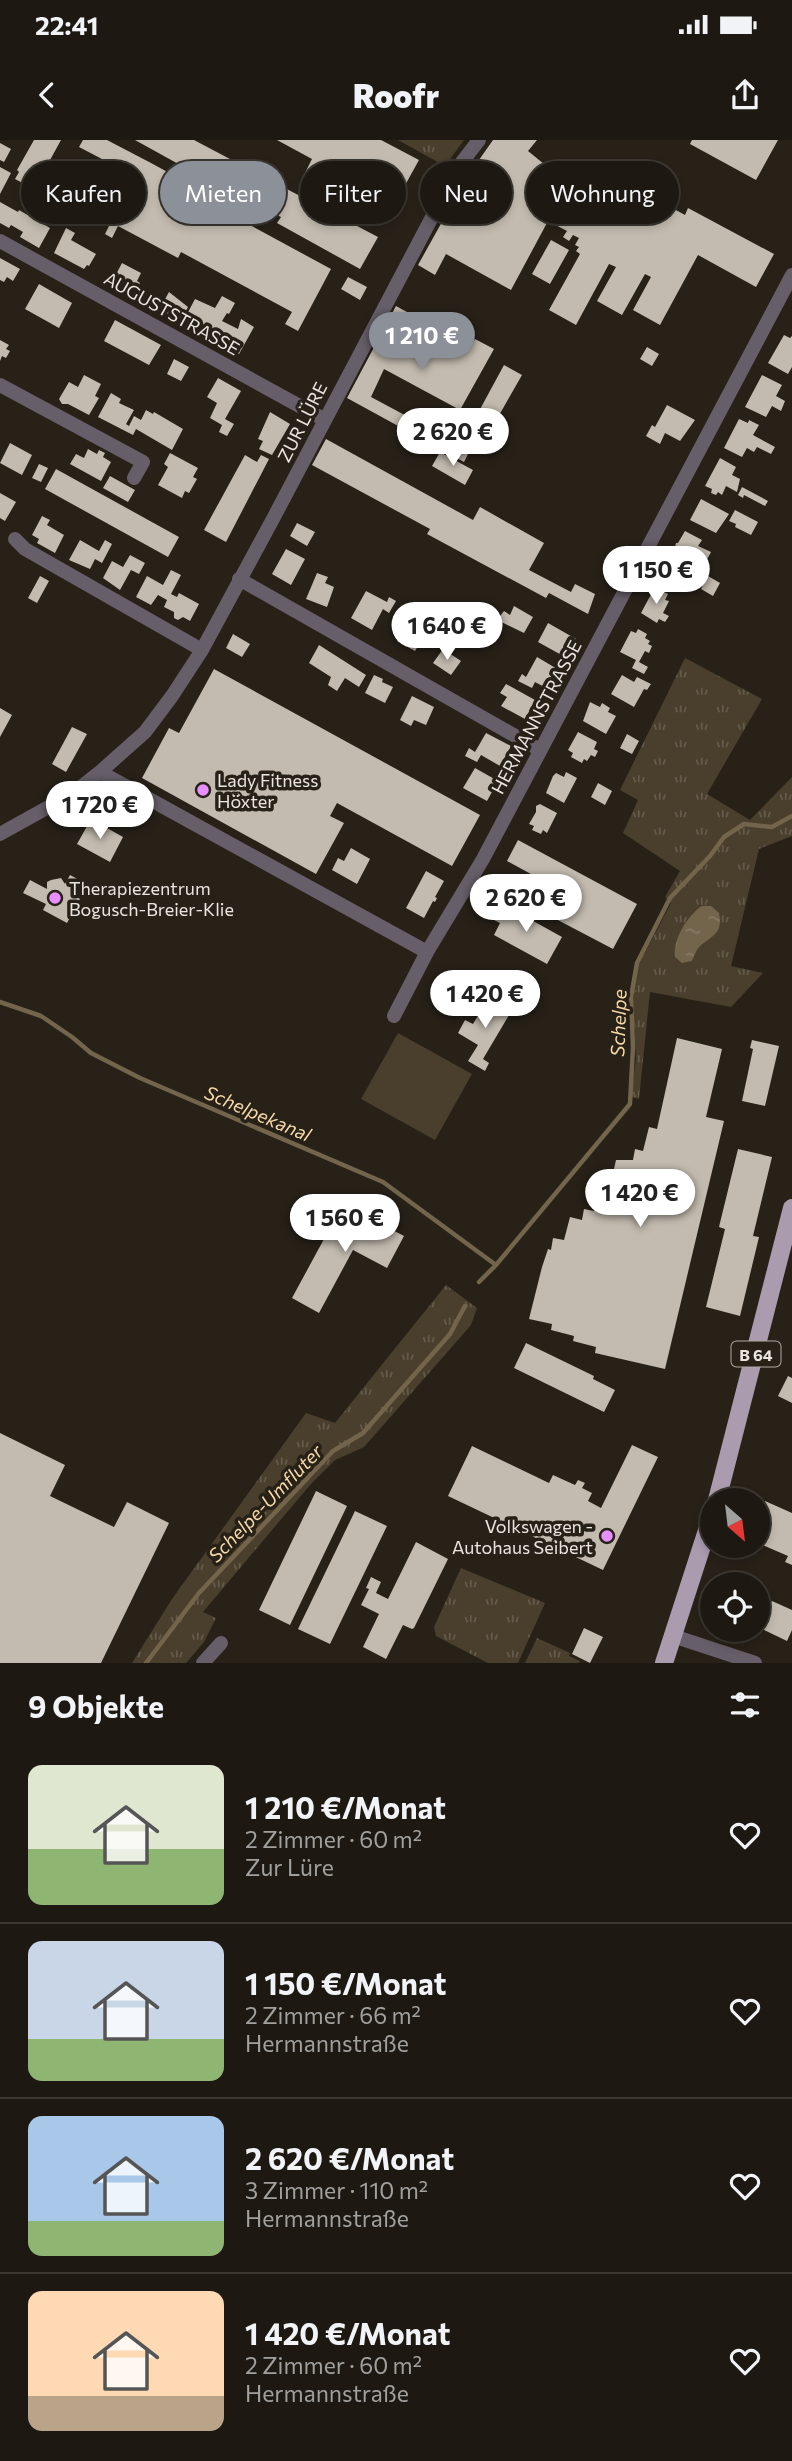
<!DOCTYPE html>
<html lang="de">
<meta charset="utf-8">
<style>
:root{--surface:#1d1912;--page:#2a2620;--text:#f1f3f6;--muted:#a0a09f;--line:#3b3832;--accent:#8c9099}
body{margin:0;font-family:Commissioner,sans-serif;background:var(--page);color:var(--text);height:100vh;display:flex;flex-direction:column;font-size:26px;white-space:nowrap}
*{box-sizing:border-box;margin:0}
p{font-size:23px;color:var(--muted)}
.icon{flex:none;width:38px;height:38px;fill:none;stroke:currentColor;stroke-width:2;stroke-linecap:round;stroke-linejoin:round}
.map{position:relative;height:1523px;overflow:hidden}
.side{display:flex;flex-direction:column;background:var(--surface);flex:1}
.side>*{flex:none}
.banner{position:absolute;left:21px;top:21px;width:751px;height:63px;display:flex;gap:14px}
.needle{width:46px;rotate:152deg}
.fabs{position:absolute;left:700px;top:1348px;display:grid;gap:14px}
.fabs a{display:grid;place-items:center;width:70px;height:70px;border-radius:50%;background:var(--surface);box-shadow:0 4px 10px #0003,0 0 0 2px var(--line);font-size:35px}
.price{position:absolute;translate:-50% -60px;padding:0 16px;border-radius:24px;background:#fff;color:#222;font-size:23px;line-height:46px;filter:drop-shadow(0 2px 4px #0008)}
.price::after{content:'';position:absolute;left:50%;top:42px;width:21px;height:16px;margin-left:-10px;background:inherit;clip-path:polygon(0 0,100% 0,50% 100%)}
.price.selected{background:var(--accent);color:#fff}
ul{padding:0;list-style:none}
li{display:flex;align-items:center;gap:21px;height:175px;padding:0 28px}
li+li{border-top:2px solid var(--line)}
li span{display:grid;place-items:center;flex:none;width:196px;height:140px;border-radius:14px;color:#555}
li>.icon{margin-inline-start:auto}
span .icon{width:84px;height:84px;fill:#fffc;stroke-width:1}
li b{font-size:30px}
h2{display:flex;justify-content:space-between;align-items:center;height:84px;padding:0 28px;font-size:30px}
.tag{padding:0 24px;border-radius:32px;background:var(--surface);box-shadow:0 4px 10px #0003,0 0 0 2px var(--line);font-size:24px;line-height:63px}
.tag.selected{background:var(--accent);color:#fff}
.status{display:flex;justify-content:space-between;align-items:center;height:49px;padding:0 35px;background:var(--surface);direction:ltr}
.status svg{height:19px;fill:currentColor}
header{display:flex;justify-content:space-between;align-items:center;height:91px;padding:0 28px;background:var(--surface);font-size:32px;font-weight:800}
.map>svg:first-child{display:block}
</style>
<div class="status"><b>22:41</b><svg viewBox="0 0 49 12"><path d="M0 12V9h3v3zM5 12V6h3v6zM10 12V3h3v9zM15 12V0h3v12zM26 1h20v11H26zM47 4h2v5h-2z"/></svg></div>
<header><svg class="icon" aria-label="back" viewBox="0 0 24 24"><path d="M15 5l-7 7 7 7"/></svg>Roofr<svg class="icon" aria-label="share" viewBox="0 0 24 24"><path d="M12 15V3M7 8l5-5 5 5M5 13v7h14v-7"/></svg></header>
<div class="map">
<svg width="792" height="1523" viewBox="0 0 792 1523">
<defs>
<pattern id="grass-tufts" width="24" height="20" patternUnits="userSpaceOnUse" patternTransform="scale(1.75)"><rect width="24" height="20" fill="#4a3f2d"/><path d="M3 7l-1-3M5 7V3M7 7l1-3M15 17l-1-3M17 17v-4M19 17l1-3" fill="none" stroke="#645b4b"/></pattern>
<pattern id="water-ripples" width="26" height="14" patternUnits="userSpaceOnUse" patternTransform="scale(1.75)"><rect width="26" height="14" fill="#73644c"/><path d="M2 4q2-2 4 0t4 0M15 11q2-2 4 0t4 0" fill="none" stroke="#877a65"/></pattern>
</defs>
<rect width="100%" height="100%" fill="#272118"/>
<path fill="url(#grass-tufts)" d="M398,0H464L445,26Z
M685,518L762,559L707,654L750,680L792,637V696L759,709L731,826L763,833L731,867L650,852L639,959L631,957L636,919L633,859L638,826L671,763L665,757L680,731L623,693L638,660L620,650Z
M446,1145L477,1168L471,1185L364,1307L335,1320L310,1345L203,1472L216,1478L204,1502L186,1523H132L172,1459L306,1273L335,1283Z
M461,1428L545,1463L518,1523H488L436,1496L434,1487Z
M537,1498L570,1513L569,1516L580,1521L579,1523H525Z"/>
<path fill="#4a3f2d" d="M398,893L472,934L435,1000L361,959Z"/>
<path fill="url(#water-ripples)" d="M702,766H711L719,773C723,794 713,795 700,806C696,810 694,816 692,821L682,823L675,817C673,799 687,776 702,766Z"/>
<g fill="none" stroke-linecap="round" stroke-linejoin="round">
<path stroke="#73644c" stroke-width="4.5" d="M0,862L41,876L72,897L91,913L140,938L383,1042L496,1125
M479,1142L496,1125L630,964L633,907L631,857L637,823L670,758L710,716L724,697L744,684L772,687L792,676
M146,1523L199,1453L333,1311L363,1293L450,1194L465,1166"/>
</g>
<path fill="#c3bbaf" d="M34,0H61L38,42L32,39L28,46L15,39L19,32L17,30Z
M83,0H107L151,23L252,78L248,84L331,129L298,191L285,184L292,172L181,112L178,118L118,86L112,98L105,94L111,82L77,64L79,65L72,77L66,74L72,61L77,64L102,19L79,7Z
M135,0H194L378,97L360,129L277,83L281,77L259,66L258,68Z
M277,0H381L419,20L384,83L302,39L312,19Z
M493,0H537L528,11L544,24L542,28L570,44L583,19L685,75L688,68L774,114L756,147L698,115L660,185L633,170L651,137L645,134L622,175L597,161L616,127L609,124L576,185L549,170L580,114L576,111L579,107L575,105L579,98L573,95L569,101L563,97L567,91L548,81L511,150L446,114L435,135L418,125L467,37Z
M692,0H778L756,40L690,4Z
M0,3L11,9L4,22L0,20Z
M0,27L11,33L0,54Z
M0,62L18,72L19,70L50,88L39,108L20,97L23,92L11,85L9,88L0,83Z
M66,88L75,93L71,100L96,114L89,126L87,125L84,129L54,113Z
M551,100L569,110L550,144L532,134Z
M0,118L20,129L13,141L7,137L4,142L0,140Z
M122,123L141,133L137,141L140,143L136,150L133,148L129,154L111,144Z
M348,137L367,147L360,160L341,149Z
M39,144L72,163L59,188L25,169Z
M169,152L188,167L180,182L159,170Z
M222,156L235,163L229,174L227,173L222,181L238,189L241,179L254,187L239,214L201,193L204,187L192,180L194,177L187,174L195,159L215,168Z
M396,166L471,207L475,199L494,209L460,270L384,229L371,257L470,310L464,322L347,258Z
M115,180L161,205L149,225L104,201Z
M784,195L790,198L792,196V227L788,234L768,223Z
M0,200L9,205L6,209L10,211L6,218L2,216L0,221Z
M647,207L659,214L652,226L640,219Z
M174,219L189,227L181,241L167,234Z
M504,225L522,235L489,293L472,284Z
M84,235L101,244L95,256L99,258L89,275L68,264H62L59,259L69,242L78,247Z
M762,235L782,245L776,256L785,261L781,271L772,266L766,277L745,267Z
M218,238L241,251L225,279L234,284L227,296L219,292L222,285L210,278L217,263L207,257Z
M111,253L121,259L119,263L134,270L126,284L129,286L134,276L141,280L146,270L153,274L154,272L183,289L172,310L136,289L133,295L98,277Z
M667,265L695,280L680,301L665,293L660,304L646,296L652,285L655,287Z
M270,272L290,284L272,315L259,309L263,301L258,299Z
M739,279L748,283L749,280L759,285L753,295L775,307L771,314L757,307L754,312L747,308L742,317L724,308Z
M326,299L473,380L480,367L544,403L529,430L571,452L575,444L595,454L588,474L549,453L546,458L427,394L430,389L312,325Z
M10,303L32,315L22,335L0,323Z
M88,309L97,314L99,310L105,313L103,317L111,322L101,341L70,324L76,314L84,318Z
M440,312L473,330L465,345L432,326Z
M170,313L198,328L193,337L197,339L189,353L185,351L182,358L158,345L168,327L164,324Z
M245,315L257,322L261,315L269,319L226,402L204,390Z
M720,318L736,327L732,335L740,339L737,352L726,346L722,355L718,352L716,355L711,353L712,349L705,346Z
M39,324L48,328L41,342L32,338Z
M56,329L179,397L168,417L45,349Z
M110,336L135,350L128,362L103,348Z
M742,347L768,361L765,366L744,355L743,358L738,355Z
M0,353L16,362L5,381L0,378Z
M701,359L729,374L716,393L690,380Z
M735,370L758,382L751,395L735,387L736,384L729,381Z
M42,376L50,380L47,385L64,395L55,413L37,403L39,399L32,395Z
M297,383L315,392L307,406L290,396Z
M685,391L702,400L698,406L711,412L703,427L679,417L680,414L674,411L676,403H678Z
M80,400L99,411L105,400L112,404L102,423L95,419L90,429L69,420Z
M286,409L305,419L291,445L272,434Z
M130,415L145,423L139,434L131,430L120,450L103,438L112,421L123,427Z
M668,421L685,430L673,452L657,442V438Z
M171,430L181,435L171,454L177,457L179,453L199,464L190,481L183,477L178,480L174,478V472L164,467L167,460L158,455L151,465L136,457L147,436L163,445Z
M317,433L328,437L325,443L334,447L327,467L306,459Z
M40,436L49,441L37,463L28,458Z
M708,436L720,443L713,456L701,449Z
M655,447L668,454L665,460L669,461L663,473L669,476L665,482L659,479L657,483L641,473Z
M366,451L387,462L389,457L396,461L389,473L383,469L372,490L351,478Z
M514,466L533,477L524,493L497,480L504,471L510,475Z
M548,483L576,499L565,517L538,502Z
M406,485L424,496L415,511L397,501Z
M638,489L647,494L645,498L650,501L648,504L652,506L649,513L645,511L639,522L648,527L644,534L632,528L636,520L620,512L631,491L636,493Z
M233,494L250,504L242,517L226,508Z
M319,505L366,535L359,547L345,538L337,551L328,545L331,537L309,523Z
M443,509L461,521L451,535L433,523Z
M537,517L559,530L548,549L535,542L532,548L518,541L522,534L526,537Z
M214,529L480,675L452,726L337,663L330,676L344,683L316,734L142,638L169,588L179,593Z
M374,535L383,539L382,542L393,547L385,563L365,553Z
M622,535L634,542L637,537L651,544L647,550L644,549L634,567L611,554Z
M506,544L535,560L525,579L501,566L507,557L500,553Z
M412,556L434,567L426,585L414,580L411,586L400,580Z
M590,562L600,567L602,563L610,568L608,572L616,576L606,594L583,581Z
M0,568L12,575L0,597Z
M72,587L87,594L66,632L52,624Z
M578,592L597,602L594,609L598,611L595,617L591,615L587,621L584,619L582,623L571,617L573,613L568,610Z
M486,593L511,606L500,626L481,615L477,622L465,616L469,608L475,612Z
M627,594L639,601L632,614L620,608Z
M475,628L498,641L487,661L463,648Z
M566,632L577,638L564,663L546,653L553,636L556,633L564,637Z
M598,643L612,651L605,665L591,657Z
M540,664L557,673L547,693L543,690L541,694L532,690L534,686L529,684L536,672V666Z
M91,679L123,697L110,722L77,704Z
M518,700L637,764L613,809L533,767L540,754L545,757L551,745L507,721Z
M351,708L370,719L357,744L332,730L338,718L344,721Z
M426,731L444,741L435,757L437,758L435,762L433,761L424,778L406,768Z
M70,735L83,742L75,756L80,759L67,783L43,770L46,764L23,753L30,740L47,749V742L51,740L61,738L65,744Z
M497,744L512,752L509,759L494,750Z
M501,763L562,797L547,824L494,795L500,783L492,779Z
M489,857L512,870L483,919L489,923L485,931L468,921L478,905L458,893L465,880L473,884Z
M677,898L722,909L706,977L724,981L665,1229L595,1213L596,1207L573,1201L574,1196L551,1190L552,1184L529,1179L542,1127L548,1109L551,1110L553,1098L564,1100L570,1077L582,1080L584,1069L594,1071L599,1049L609,1051L616,1020H633L635,1009L643,1011L649,987L657,989Z
M752,900L779,906L765,966L742,961L753,909L750,908Z
M738,1009L772,1017L753,1096L759,1097L740,1176L706,1167L725,1089L719,1087Z
M343,1064L404,1096L387,1128L353,1110L319,1173L292,1158Z
M526,1203L594,1236L593,1239L615,1250L604,1272L514,1228Z
M788,1236L792,1238V1263L778,1256Z
M0,1293L65,1325L50,1356L114,1387L127,1362L169,1383L101,1523H0Z
M632,1305L658,1317L603,1430L448,1356L472,1306L549,1343L553,1335L575,1345L578,1340L585,1343L582,1348L592,1353L588,1361L601,1368Z
M316,1351L347,1366L290,1485L259,1470Z
M765,1361L792,1373V1425L785,1422L788,1416L758,1403V1377Z
M355,1371L387,1386L330,1504L298,1489Z
M416,1402L448,1419L414,1488L412,1489L403,1485L386,1519L363,1507L379,1474L361,1465L369,1449L366,1448L371,1437L381,1442L376,1453L388,1459Z
M758,1459L770,1464L772,1461L792,1470V1490L787,1501L758,1487Z
M584,1488L603,1497L590,1523L572,1514Z"/>
<g fill="none" stroke-linecap="round" stroke-linejoin="round">
<path stroke="#665e68" stroke-width="14" d="M0,101L325,280
M0,245L143,322L134,338
M15,399L25,409L202,510
M239,439L540,610
M100,632L427,812
M0,694L72,654L100,632L145,592L172,556L202,510L274,377L459,26L479,0
M394,876L427,812L483,719L792,135
M673,1496L755,1523
M203,1523L221,1503"/>
<path stroke="#ab9baf" stroke-width="18" d="M717,1360L792,1068
M664,1523L712,1375"/>
</g>
<g fill="#e88eff" stroke="#272118" stroke-width="2.5">
<circle cx="203" cy="650" r="7"/>
<circle cx="55" cy="758" r="7"/>
<circle cx="607" cy="1396" r="7"/>
</g>
<g text-anchor="middle" dominant-baseline="central" stroke-width="7" stroke-linejoin="round" paint-order="stroke">
<rect fill="#272118" stroke="#afaaa3" stroke-width="2" x="731.5" y="1201.5" width="49" height="25" rx="5"/>
<g font-size="16" font-weight="bold" fill="#e9e5df">
<text x="756" y="1214">B 64</text>
</g>
<g font-size="18" fill="#e9e5df" stroke="#272118">
<text transform="translate(172 173) rotate(29)">AUGUSTSTRASSE</text>
<text transform="translate(302 282) rotate(-63)">ZUR LÜRE</text>
<text transform="translate(536 577) rotate(-62)">HERMANNSTRASSE</text>
</g>
<g font-size="18" fill="#e9e5df" stroke="#272118" text-anchor="start">
<text x="217" y="640">Lady Fitness<tspan x="217" dy="21">Höxter</tspan></text>
<text x="69" y="748">Therapiezentrum<tspan x="69" dy="21">Bogusch-Breier-Klie</tspan></text>
<text x="593" y="1386" text-anchor="end">Volkswagen -<tspan x="593" dy="21">Autohaus Seibert</tspan></text>
</g>
<g font-size="19" font-style="italic" fill="#f6d9a9" stroke="#272118">
<text transform="translate(618 883) rotate(-88)">Schelpe</text>
<text transform="translate(258 973) rotate(23)">Schelpekanal</text>
<text transform="translate(265 1363) rotate(-46)">Schelpe-Umfluter</text>
</g>
</g>
</svg>
<div class="fabs">
<a><svg class="needle" viewBox="-14 -14 28 28"><path d="M0-13l5 13h-10z" fill="#e53935"/><path d="M0 13l5-13h-10z" fill="#a0a09f"/></svg></a>
<a><svg class="icon" aria-label="locate" viewBox="0 0 24 24"><circle cx="12" cy="12" r="6"/><path d="M12 2v4M12 18v4M2 12h4M18 12h4"/></svg></a>
</div>
<b class="price selected" style="left:422px;top:232px">1 210 €</b>
<b class="price" style="left:453px;top:328px">2 620 €</b>
<b class="price" style="left:656px;top:466px">1 150 €</b>
<b class="price" style="left:447px;top:522px">1 640 €</b>
<b class="price" style="left:100px;top:701px">1 720 €</b>
<b class="price" style="left:526px;top:794px">2 620 €</b>
<b class="price" style="left:485px;top:890px">1 420 €</b>
<b class="price" style="left:640px;top:1089px">1 420 €</b>
<b class="price" style="left:345px;top:1114px">1 560 €</b>
<div class="banner">
<a class="tag">Kaufen</a>
<a class="tag selected">Mieten</a>
<a class="tag">Filter</a>
<a class="tag">Neu</a>
<a class="tag">Wohnung</a>
</div>
</div>
<section class="side">
<h2>9 Objekte<svg class="icon" aria-label="filters" viewBox="0 0 24 24"><path d="M4 7h16M4 17h16"/><circle cx="9" cy="7" r="2"/><circle cx="15" cy="17" r="2"/></svg></h2>
<ul>
<li><span style="background:linear-gradient(#dfe7d0 60%,#8fb573 0)"><svg class="icon" aria-label="home" viewBox="0 0 24 24"><path d="M3 11l9-7 9 7M6 9v11h12V9"/></svg></span><div><b>1 210 €/Monat</b><p>2 Zimmer · 60 m²</p><p>Zur Lüre</p></div><svg class="icon" aria-label="heart" viewBox="0 0 24 24"><path d="M12 20l-8-8c-3-5 5-10 8-4 3-6 11-1 8 4z"/></svg></li>
<li><span style="background:linear-gradient(#c9d6e8 70%,#8fb573 0)"><svg class="icon" aria-label="home" viewBox="0 0 24 24"><path d="M3 11l9-7 9 7M6 9v11h12V9"/></svg></span><div><b>1 150 €/Monat</b><p>2 Zimmer · 66 m²</p><p>Hermannstraße</p></div><svg class="icon" aria-label="heart" viewBox="0 0 24 24"><path d="M12 20l-8-8c-3-5 5-10 8-4 3-6 11-1 8 4z"/></svg></li>
<li><span style="background:linear-gradient(#a9c7e8 75%,#8fb573 0)"><svg class="icon" aria-label="home" viewBox="0 0 24 24"><path d="M3 11l9-7 9 7M6 9v11h12V9"/></svg></span><div><b>2 620 €/Monat</b><p>3 Zimmer · 110 m²</p><p>Hermannstraße</p></div><svg class="icon" aria-label="heart" viewBox="0 0 24 24"><path d="M12 20l-8-8c-3-5 5-10 8-4 3-6 11-1 8 4z"/></svg></li>
<li><span style="background:linear-gradient(#ffd9b3 75%,#b9a48a 0)"><svg class="icon" aria-label="home" viewBox="0 0 24 24"><path d="M3 11l9-7 9 7M6 9v11h12V9"/></svg></span><div><b>1 420 €/Monat</b><p>2 Zimmer · 60 m²</p><p>Hermannstraße</p></div><svg class="icon" aria-label="heart" viewBox="0 0 24 24"><path d="M12 20l-8-8c-3-5 5-10 8-4 3-6 11-1 8 4z"/></svg></li>
</ul>
</section>
